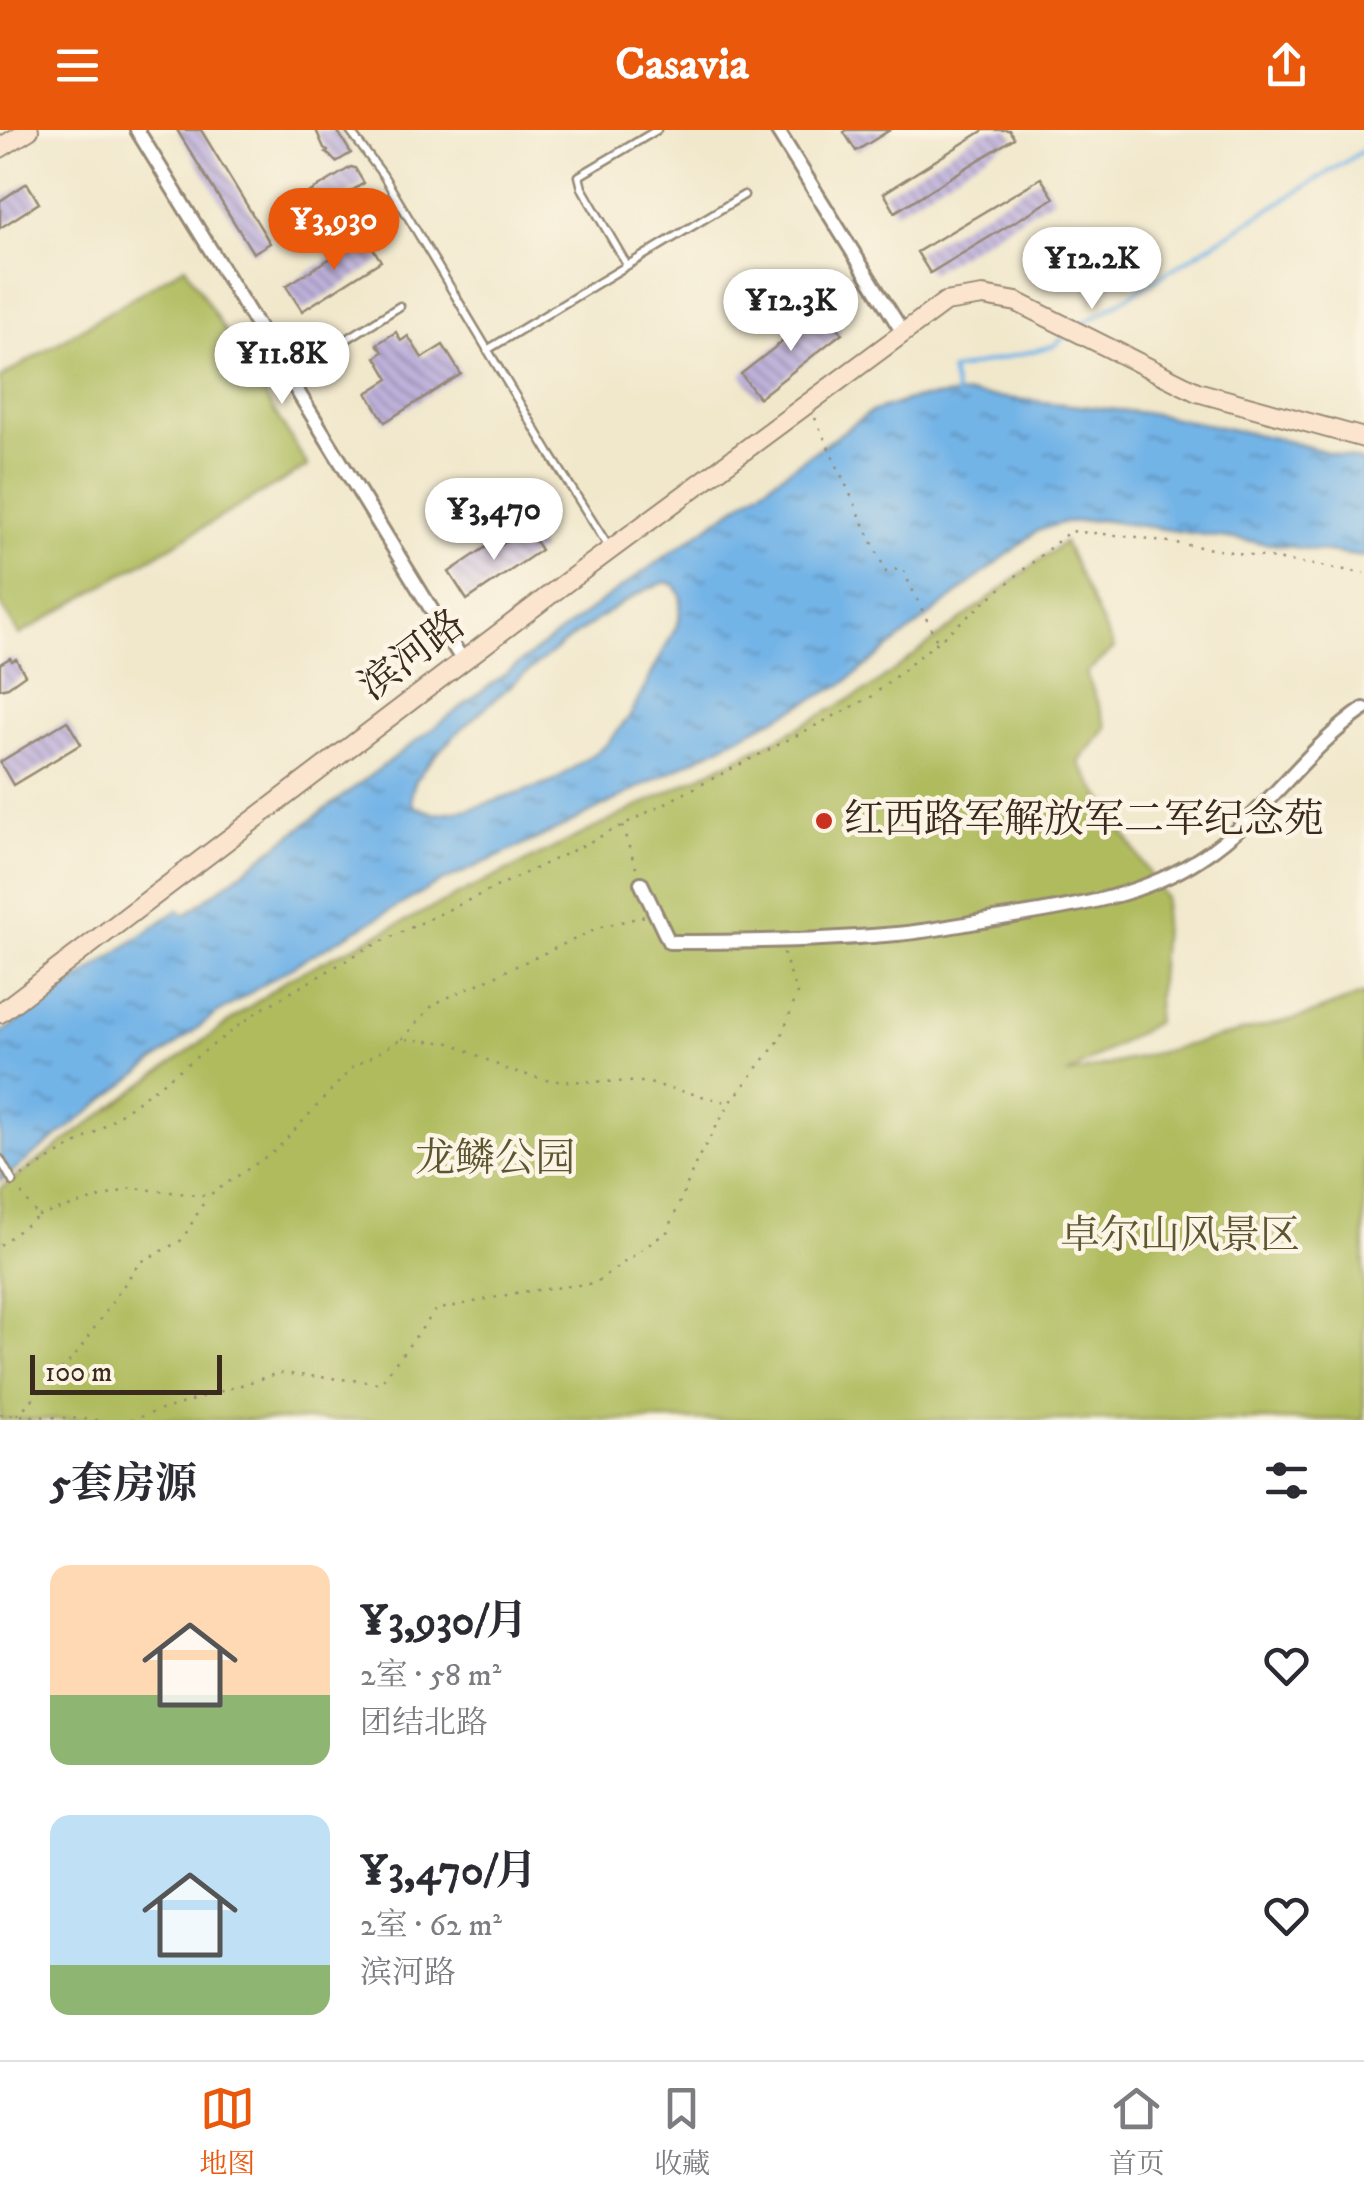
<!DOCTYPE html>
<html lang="zh">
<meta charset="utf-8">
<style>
:root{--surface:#fff;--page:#f7f7f7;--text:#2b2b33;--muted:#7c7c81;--line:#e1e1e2;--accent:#ea580c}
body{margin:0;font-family:"IM FELL DW Pica","Noto Serif SC",serif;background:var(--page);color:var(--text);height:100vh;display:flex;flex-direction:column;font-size:38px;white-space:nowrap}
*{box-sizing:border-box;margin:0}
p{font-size:32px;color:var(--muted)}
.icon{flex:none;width:55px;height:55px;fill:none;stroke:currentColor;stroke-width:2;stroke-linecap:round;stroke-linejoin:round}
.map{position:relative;height:1290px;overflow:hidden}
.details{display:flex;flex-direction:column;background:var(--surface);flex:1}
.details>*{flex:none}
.scale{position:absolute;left:30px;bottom:25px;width:192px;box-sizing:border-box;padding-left:10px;border:5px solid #3b2a1e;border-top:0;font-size:28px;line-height:35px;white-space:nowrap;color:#3b2a1e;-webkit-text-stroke:8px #fcf5e5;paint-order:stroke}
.price{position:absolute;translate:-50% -85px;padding:0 22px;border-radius:35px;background:#fff;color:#222;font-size:32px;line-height:65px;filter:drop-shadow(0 2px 5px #0008)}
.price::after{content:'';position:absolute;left:50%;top:60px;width:30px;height:22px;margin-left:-15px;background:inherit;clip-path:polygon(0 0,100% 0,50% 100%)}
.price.on{background:var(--accent);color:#fff}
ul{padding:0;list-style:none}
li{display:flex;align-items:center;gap:30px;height:250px;padding:0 50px}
li span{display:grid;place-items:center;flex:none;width:280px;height:200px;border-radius:20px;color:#555}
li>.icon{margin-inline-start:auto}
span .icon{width:120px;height:120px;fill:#fffc;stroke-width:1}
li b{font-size:42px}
h2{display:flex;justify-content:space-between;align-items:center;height:120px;padding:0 50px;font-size:42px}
header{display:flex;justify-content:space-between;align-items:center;height:130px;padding:0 50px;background:var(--accent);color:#fff;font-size:45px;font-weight:700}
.menu{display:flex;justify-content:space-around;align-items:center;height:140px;border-top:2px solid var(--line);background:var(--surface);font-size:28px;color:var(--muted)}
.menu a{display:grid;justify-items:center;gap:5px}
.menu .on{color:var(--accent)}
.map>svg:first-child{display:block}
</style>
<header><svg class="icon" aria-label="menu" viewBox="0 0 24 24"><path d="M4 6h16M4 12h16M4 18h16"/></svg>Casavia<svg class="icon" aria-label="share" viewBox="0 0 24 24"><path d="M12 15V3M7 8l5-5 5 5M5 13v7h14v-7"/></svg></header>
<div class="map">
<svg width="1364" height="1290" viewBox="0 0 1364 1290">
<defs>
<pattern id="water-ripples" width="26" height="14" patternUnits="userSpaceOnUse" patternTransform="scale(2.5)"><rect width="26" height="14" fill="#73b4e7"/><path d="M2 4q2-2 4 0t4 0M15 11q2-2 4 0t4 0" fill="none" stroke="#6093bb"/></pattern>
<pattern id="building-back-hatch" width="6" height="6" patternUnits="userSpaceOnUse" patternTransform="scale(2.5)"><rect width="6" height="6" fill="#bdb0da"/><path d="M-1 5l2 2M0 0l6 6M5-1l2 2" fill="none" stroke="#9b8fb0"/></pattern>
</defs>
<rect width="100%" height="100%" fill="#fcf5e5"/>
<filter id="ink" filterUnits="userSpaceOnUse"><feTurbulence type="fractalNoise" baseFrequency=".01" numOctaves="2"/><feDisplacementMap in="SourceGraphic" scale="20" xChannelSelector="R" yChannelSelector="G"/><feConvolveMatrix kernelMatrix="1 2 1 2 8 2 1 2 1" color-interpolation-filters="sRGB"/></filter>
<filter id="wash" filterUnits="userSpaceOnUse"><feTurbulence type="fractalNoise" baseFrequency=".0048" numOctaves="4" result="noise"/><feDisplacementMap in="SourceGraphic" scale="40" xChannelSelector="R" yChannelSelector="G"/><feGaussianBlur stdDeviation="2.25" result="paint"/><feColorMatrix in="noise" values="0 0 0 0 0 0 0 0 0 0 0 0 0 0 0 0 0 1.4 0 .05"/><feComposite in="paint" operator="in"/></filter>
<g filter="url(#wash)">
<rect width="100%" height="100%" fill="#f1e8cc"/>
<path fill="#afbb5d" stroke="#75723e" stroke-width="2.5" d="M185,136L308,336L19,505L0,473V248Z
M1064,412L1114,518L1086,543L1107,597L1079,632L1165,768L1156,892L1066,945L1305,886L1364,864V1290H0V1059L289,848L782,606L869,559Z"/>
<path fill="url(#water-ripples)" stroke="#576f82" stroke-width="2.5" fill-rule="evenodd" d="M968,264L1154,284L1279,309L1364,332V427L1100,390L1064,392L1037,401L843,554L552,702L437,754L288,839L213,886L0,1051V904L178,780L185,785L602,471L871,282L912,269ZM667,452L675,455L681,466L679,491L630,586L606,615L553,652L470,679L436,684L413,676C410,666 412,656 418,647C446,602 617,462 667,452Z"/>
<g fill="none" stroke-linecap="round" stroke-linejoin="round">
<path stroke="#73b4e7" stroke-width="4" d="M1079,197L1364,20
M957,268L951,241L1053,216L1067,205"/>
</g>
<g id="blocks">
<path fill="url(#building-back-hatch)" d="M177,0H201L270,113L253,123Z
M316,0H337L351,23L336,32L326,22L328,21L324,18Z
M847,0H890L856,21L844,2Z
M984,0H1009L1014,8L895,82L884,63Z
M351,37L355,38L364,53L292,98L282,83L286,77Z
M1041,48L1054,68L930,143L917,122Z
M27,53L39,73L0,98V71Z
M362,101L381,131L302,181L286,156L355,113L352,107Z
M824,179L842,203L759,268L741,244Z
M396,202L401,211L408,206L422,228L443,215L461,244L385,292L367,263L389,249L376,227L383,222L377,214Z
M527,398L541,420L467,470L449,442L492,413L495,419Z
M10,528L12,531L16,529L25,545L8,557L0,559V534Z
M67,591L81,614L13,655L0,632Z"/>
</g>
</g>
<g filter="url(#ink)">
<use href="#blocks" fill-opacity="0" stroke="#968975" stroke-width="2.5"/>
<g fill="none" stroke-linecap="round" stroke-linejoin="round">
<g stroke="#968975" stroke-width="11">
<path id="lane" d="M349,0L383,45L550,324L610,419
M627,135L582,58L579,46L657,0
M487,220L744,65
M288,246L400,176
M0,1029L13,1052"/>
</g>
<g stroke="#968975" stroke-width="18">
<path id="street" d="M137,0L463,531
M777,0L902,201
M641,753L669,812C745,812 821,811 897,804C932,801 967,793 1002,788C1071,777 1143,767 1202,727C1265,686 1303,621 1364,579"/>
</g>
<g stroke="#968975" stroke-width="22">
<path id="secondary" d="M0,18L29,0
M0,883L564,454L945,172L983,166L1017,172L1197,262L1364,308"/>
</g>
<path stroke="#968975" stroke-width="2.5" stroke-dasharray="2.5 8" stroke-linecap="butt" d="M815,288L886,442L902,438L937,511
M622,696L637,741
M402,909L434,874L601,797L645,786
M22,1046L99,1000L257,882L364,820L578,718L871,567L1070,401L1137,407L1364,443
M38,1086L132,1058L208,1066L276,1020L352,938L402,909L452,913L508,940L550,951L645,952L730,973
M0,1115L38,1086L20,1061
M0,1284L100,1290
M17,1285L75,1226L139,1133L182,1110L207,1067
M130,1290L279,1243L380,1253L436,1180L521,1162L595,1153L668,1101L697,1030L730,973L781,908L797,864L783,822"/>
<use href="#lane" stroke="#fff" stroke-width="6"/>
<use href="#street" stroke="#fff" stroke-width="12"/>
<use href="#secondary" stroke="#fce5cf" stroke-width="18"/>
</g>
</g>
<circle fill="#c8321e" stroke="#fcf5e5" stroke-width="4" cx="824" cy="691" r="10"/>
<g text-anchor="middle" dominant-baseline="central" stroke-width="9" stroke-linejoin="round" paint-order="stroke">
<g font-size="40" fill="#3b2a1e" stroke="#fcf5e5">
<text transform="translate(413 526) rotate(-37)">滨河路</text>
</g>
<g font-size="40" fill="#3b2a1e" stroke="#fcf5e5" text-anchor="start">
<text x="844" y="691">红西路军解放军二军纪念苑</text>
</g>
<g font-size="40" fill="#5e5631" stroke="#fcf5e5">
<text x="495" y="1030">龙鳞公园</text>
<text x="1180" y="1107">卓尔山风景区</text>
</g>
</g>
</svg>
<div class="scale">100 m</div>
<b class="price on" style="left:334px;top:143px">¥3,930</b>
<b class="price" style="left:1092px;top:182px">¥12.2K</b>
<b class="price" style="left:791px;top:224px">¥12.3K</b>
<b class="price" style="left:282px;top:277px">¥11.8K</b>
<b class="price" style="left:494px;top:433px">¥3,470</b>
</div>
<section class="details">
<h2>5套房源<svg class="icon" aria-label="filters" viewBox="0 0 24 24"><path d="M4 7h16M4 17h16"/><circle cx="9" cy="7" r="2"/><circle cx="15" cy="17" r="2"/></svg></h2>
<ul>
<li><span style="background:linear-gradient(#ffd9b3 65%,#8fb573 0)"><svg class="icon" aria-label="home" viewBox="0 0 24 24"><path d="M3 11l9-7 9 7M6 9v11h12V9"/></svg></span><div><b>¥3,930/月</b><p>2室 · 58 m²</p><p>团结北路</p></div><svg class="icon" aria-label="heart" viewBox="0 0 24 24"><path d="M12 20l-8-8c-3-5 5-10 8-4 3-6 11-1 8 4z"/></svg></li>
<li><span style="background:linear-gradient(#bfe0f5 75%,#8fb573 0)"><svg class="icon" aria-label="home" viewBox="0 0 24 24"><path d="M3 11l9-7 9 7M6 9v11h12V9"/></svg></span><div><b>¥3,470/月</b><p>2室 · 62 m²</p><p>滨河路</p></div><svg class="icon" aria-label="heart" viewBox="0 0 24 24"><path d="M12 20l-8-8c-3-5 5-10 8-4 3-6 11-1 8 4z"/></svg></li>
</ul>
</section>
<nav class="menu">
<a class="on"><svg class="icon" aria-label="map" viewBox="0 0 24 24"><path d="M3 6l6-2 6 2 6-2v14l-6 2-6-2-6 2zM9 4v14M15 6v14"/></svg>地图</a>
<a><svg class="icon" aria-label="saved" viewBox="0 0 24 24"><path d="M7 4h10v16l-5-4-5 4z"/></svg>收藏</a>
<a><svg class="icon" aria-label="home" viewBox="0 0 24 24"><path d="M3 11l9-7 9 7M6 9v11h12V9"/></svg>首页</a>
</nav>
